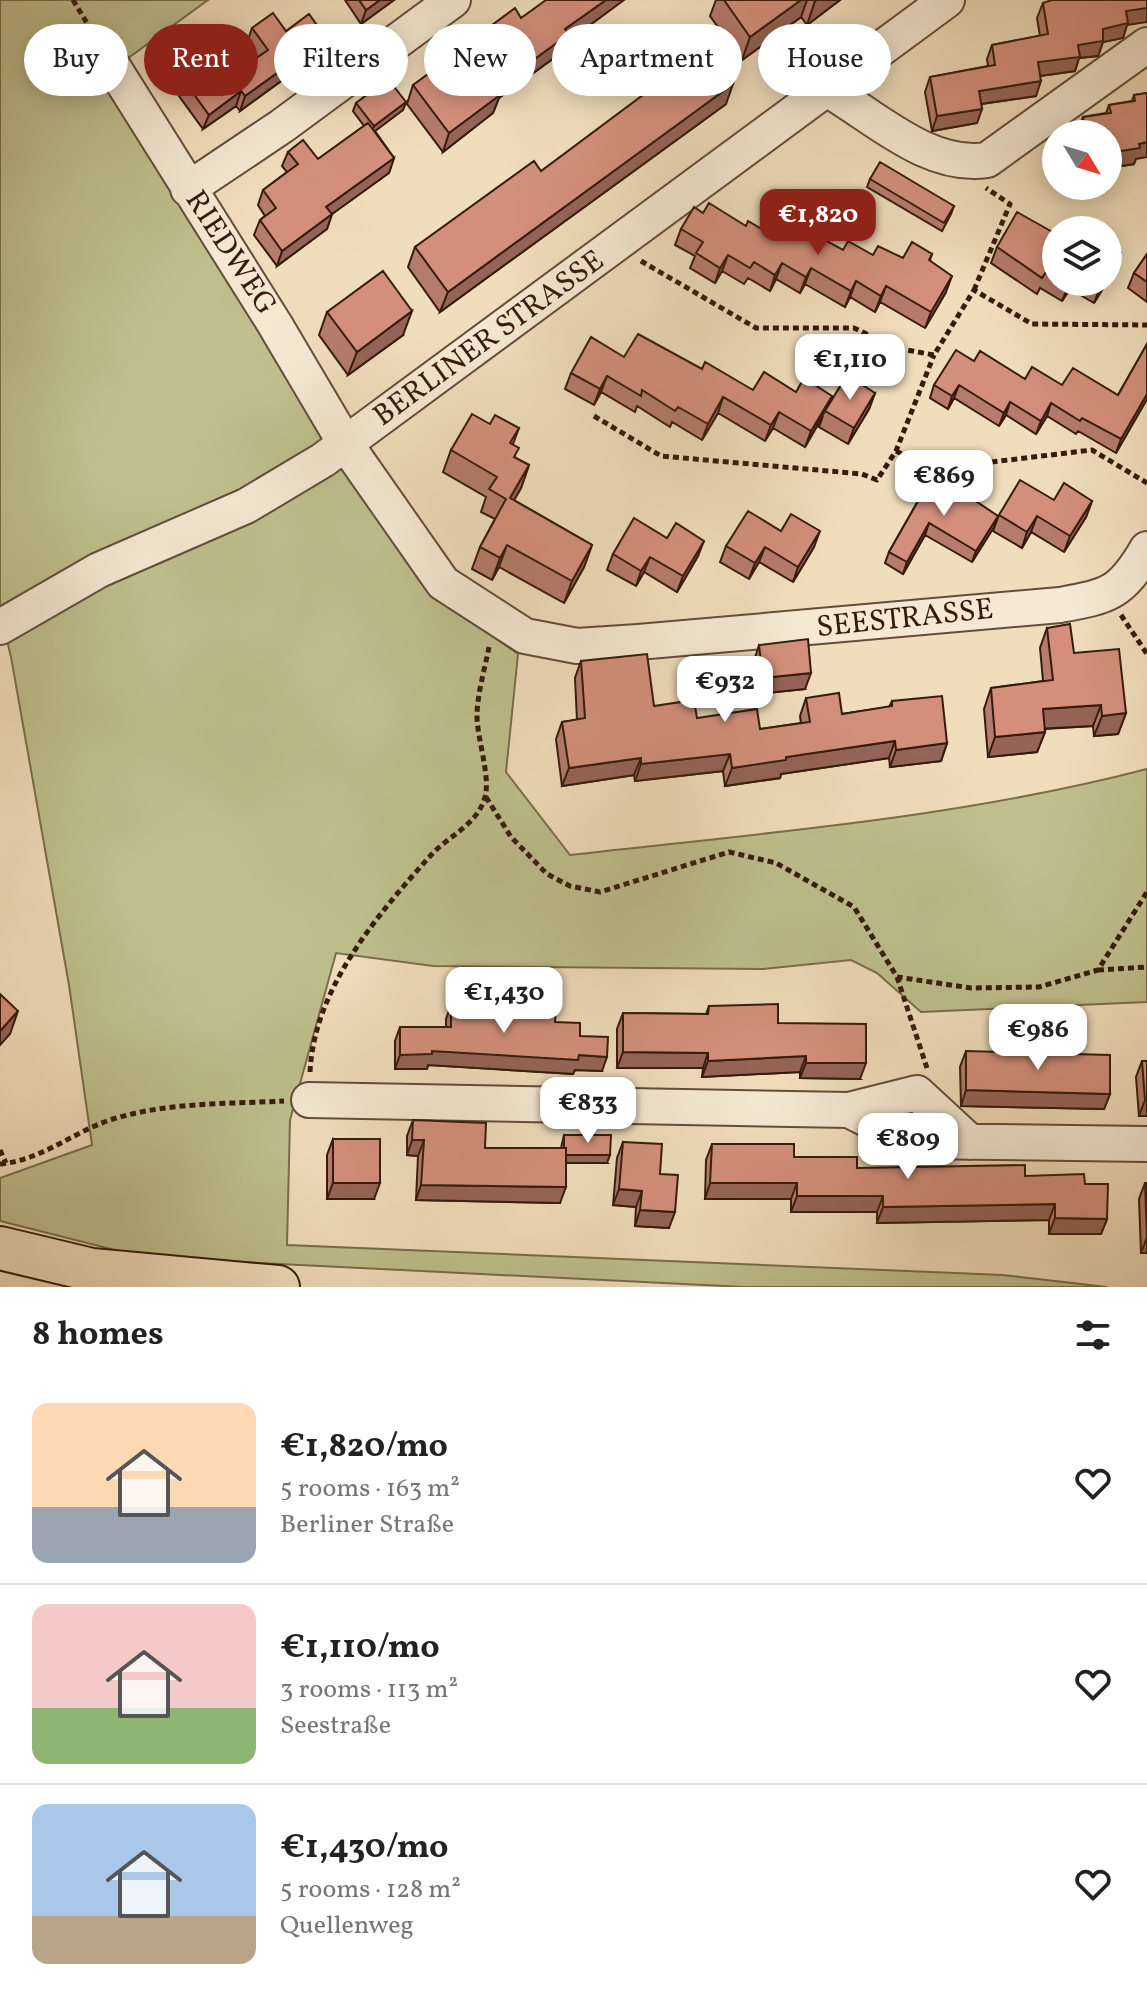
<!DOCTYPE html>
<meta charset="utf-8">
<style>
:root{--surface:#fff;--page:#f2f2f2;--text:#222;--muted:#767676;--line:#e0e0e0;--accent:#8f2418}
body{margin:0;font-family:Vollkorn,serif;background:var(--page);color:var(--text);height:100vh;display:flex;flex-direction:column;font-size:30px;white-space:nowrap}
*{box-sizing:border-box;margin:0}
p{font-size:26px;color:var(--muted)}
.icon{flex:none;width:44px;height:44px;fill:none;stroke:currentColor;stroke-width:2;stroke-linecap:round;stroke-linejoin:round}
.map{position:relative;height:1287px;overflow:hidden}
.details{display:flex;flex-direction:column;background:var(--surface);flex:1}
.details>*{flex:none}
.guide{position:absolute;left:24px;top:24px;width:1100px;height:72px;display:flex;gap:16px}
.needle{width:52px;rotate:128deg}
.fabs{position:absolute;left:1042px;top:120px;display:grid;gap:16px}
.fabs a{display:grid;place-items:center;width:80px;height:80px;border-radius:50%;background:var(--surface);box-shadow:0 4px 20px #0003;font-size:40px}
.price{position:absolute;translate:-50% -68px;padding:0 18px;border-radius:16px;background:#fff;color:#222;font-size:26px;line-height:52px;filter:drop-shadow(0 2px 4px #0008)}
.price::after{content:'';position:absolute;left:50%;top:48px;width:24px;height:18px;margin-left:-12px;background:inherit;clip-path:polygon(0 0,100% 0,50% 100%)}
.price.active{background:var(--accent);color:#fff}
ul{padding:0;list-style:none}
li{display:flex;align-items:center;gap:24px;height:200px;padding:0 32px}
li+li{border-top:2px solid var(--line)}
li span{display:grid;place-items:center;flex:none;width:224px;height:160px;border-radius:16px;color:#555}
li>.icon{margin-inline-start:auto}
span .icon{width:96px;height:96px;fill:#fffc;stroke-width:1}
li b{font-size:34px}
h2{display:flex;justify-content:space-between;align-items:center;height:96px;padding:0 32px;font-size:34px}
.chip{padding:0 28px;border-radius:36px;background:var(--surface);box-shadow:0 4px 20px #0003;font-size:28px;line-height:72px}
.chip.active{background:var(--accent);color:#fff}
.map>svg:first-child{display:block}
</style>
<div class="map">
<svg width="1147" height="1287" viewBox="0 0 1147 1287">
<rect width="100%" height="100%" fill="#f0ddbc"/>
<filter id="stains"><feTurbulence type="fractalNoise" baseFrequency=".0025" numOctaves="4"/><feColorMatrix values="0 0 0 0 .2 0 0 0 0 .09 0 0 0 0 .02 0 0 0 .5 -.17"/></filter>
<radialGradient id="worn" r=".72"><stop offset=".6" stop-color="#630" stop-opacity="0"/><stop offset="1" stop-color="#630" stop-opacity=".3"/></radialGradient>
<path fill="#bfbf8d" stroke="#7a6d4d" stroke-width="2" d="M0,0H208L105,75L480,627L518,654L506,772L570,855C763,833 959,818 1147,769V1002L921,1012L877,973L851,960L763,969L433,966L336,953L290,1120L287,1245L1003,1275L1107,1287H744L200,1260L123,1252L0,1221V1178L92,1145L69,985L11,657L0,612Z"/>
<g fill="none" stroke-linecap="round" stroke-linejoin="round">
<g stroke="#644c39" stroke-width="38">
<path id="minor" d="M112,65L274,323L345,443L443,583L525,636L577,646L638,642L1060,605C1109,596 1121,594 1147,549
M825,88C874,116 928,169 987,160L1147,45
M188,189L282,126L453,0
M0,627L99,570L246,506L323,460L947,0
M309,1100L849,1110L910,1141L1147,1144
M849,1110L917,1093L970,1142"/>
</g>
<g stroke="#361b0d" stroke-width="46">
<path id="major" d="M0,1248L92,1270L278,1287"/>
</g>
<path stroke="#361b0d" stroke-width="5" stroke-dasharray="6 4" stroke-linecap="butt" d="M73,0L99,43
M641,261L756,328H854L896,348L934,355L974,290L1032,324L1147,325
M974,290L1010,204L986,188
M594,416L661,456L862,474L877,480L896,451L934,355
M896,451L933,469L1092,450L1147,483
M1121,615L1147,654
M486,797L511,837L547,874L570,886L600,892L729,852L776,863L854,907L897,977L971,988L1039,987L1098,970L1147,892
M1098,970L1147,967
M897,977L927,1068
M310,1072C314,988 378,914 432,854C450,835 478,824 485,797C491,776 476,736 477,713C478,691 485,668 489,647
M0,1150L6,1163
M0,1164C43,1160 74,1131 113,1119C169,1102 227,1104 284,1101"/>
<use href="#minor" stroke="#f5e9d3" stroke-width="34"/>
<use href="#major" stroke="#f0ddbc" stroke-width="42"/>
</g>
<path fill="#b57b6b" stroke="#361b0d" stroke-width="2" d="M345,0H394L361,24Z
M716,0H840L807,25L801,17L742,60L710,16Z
M1043,3L1127,25L1123,38L1103,42L1098,56L1079,58L1075,71L1040,76L1036,96L982,104L977,123L932,131L925,92L930,77L988,66L987,59L992,45L1040,36L1037,18Z
M521,18L566,43L562,52L499,98L493,113L443,152L407,104L413,85L463,83L488,64L477,49L484,31Z
M252,28L286,31L321,52L240,111L236,106L203,129L179,96L185,82L235,73L257,57L247,43Z
M1147,93L1134,164L1108,168V134H1077L1083,117L1106,113L1109,105L1132,101L1134,95Z
M406,102L403,110L375,131L394,158L389,173L332,214L327,229L277,266L254,235L260,220L265,216L258,205L263,190L287,172L282,166L288,152L318,159L364,126L353,111L356,103Z
M726,104L440,312L408,267L415,247L541,171Z
M870,179L954,206L951,214L942,231L867,187Z
M703,213L770,234L843,250L873,255L903,258L932,254L930,260L946,292L925,328L880,302L875,312L850,297L845,307L805,284L800,293L776,279L770,291L748,278L744,284L722,271L715,283L690,268L695,256L675,245L681,229Z
M1056,234V282H1107L1094,303L1070,289L1062,301L1040,288L1037,294L991,263L997,247Z
M1147,254V302L1128,288L1134,273Z
M327,312L403,335L348,375L319,335Z
M1147,344V399L1116,453L1078,431L1076,434L1047,416L1036,434L1006,415L999,426L954,398L948,409L930,398L934,385L974,361L1025,379L1118,395Z
M624,357L702,369L753,390L796,392L828,406L875,393L869,409L848,444L819,427L823,416L805,447L773,428L765,441L718,413L702,440L672,422L670,427L637,406L635,412L601,392L594,405L565,389L571,373Z
M490,424L519,428L513,444L515,458L529,465L521,488L514,500L592,545L584,567L564,603L499,567L492,580L472,569L480,547L495,519L481,512L486,497L443,472L451,450Z
M934,473L994,527L972,562L925,535L903,574L885,563L889,552Z
M1054,500L1092,501L1086,517L1064,552L1031,532L1022,548L993,531L999,515Z
M781,531L814,547L793,582L759,562L749,579L720,562L726,546Z
M613,554L698,556L677,592L644,572L636,586L607,570Z
M1047,628L1074,653L1126,713L1118,734L1094,736L1093,726L1045,729V732L1037,752L988,757L984,709L991,688L1043,681L1040,648Z
M759,645L805,689L758,694L754,661Z
M581,661L654,706L697,718L760,729L801,723L800,716L806,698L842,714L889,707L892,701L947,743L941,761L890,767L889,758L781,774L780,778L725,786L723,771L635,781L634,775L562,786L556,739L562,722L577,720L575,678Z
M451,1005L555,1022L580,1036L602,1071L575,1070L573,1074L428,1065L427,1069H395V1041L400,1027H446V1019Z
M709,1006L778,1023L860,1079L800,1078V1072L702,1077L703,1068H617V1029L623,1013L706,1014Z
M966,1051L1110,1094L1104,1109L961,1106L960,1067Z
M1142,1061H1147V1116H1139L1136,1077Z
M413,1120L485,1148H561L564,1135L607,1163H566L560,1203L416,1200L418,1156L407,1155V1136Z
M333,1139L374,1199H327V1155Z
M623,1142L660,1174L669,1228L635,1226L636,1207L613,1205L617,1158Z
M712,1144L857,1168L1025,1176L1085,1184L1107,1219L1101,1234H1049V1220L877,1223V1212H791V1199H705L706,1160Z
M1145,1183H1147V1253H1141L1139,1199Z"/>
<path fill="#946457" stroke="#361b0d" stroke-width="2" d="M380,0H394L361,24L366,10Z
M606,0H624L566,43L562,52L499,98L493,113L443,152L449,133L495,88L565,29Z
M801,0H807L801,17L742,60L750,37Z
M817,0H840L807,25L815,1Z
M1147,6V22L1127,25L1123,38L1103,42L1098,56L1079,58L1075,71L1033,77L1038,62L1078,45L1126,11Z
M326,38L321,52L240,111L245,96Z
M1041,81L1036,96L974,105L979,91Z
M733,84L726,104L440,312L448,292Z
M241,91L236,106L203,129L209,115Z
M406,102L403,110L371,134L374,126Z
M982,109L977,123L932,131L937,116Z
M1147,142V157L1136,159L1134,164L1108,168V153Z
M394,158L389,173L321,222L326,207Z
M332,214L327,229L277,266L282,251Z
M1121,252L1115,268L1108,280V274Z
M728,255L722,271L715,283L720,268Z
M782,263L776,279L770,291L775,275Z
M811,268L805,284L800,293L806,277Z
M952,276L946,292L925,328L931,312Z
M856,281L850,297L845,307L851,291Z
M1070,282H1072L1070,289L1062,301Z
M1103,282H1107L1094,303L1100,288Z
M886,286L880,302L875,312L881,296Z
M412,311L403,335L348,375L357,352Z
M607,376L601,392L594,405L600,389Z
M959,385L954,398L948,409L952,396Z
M875,393L869,409L848,444L854,428Z
M1147,394V399L1116,453L1121,439Z
M832,396L826,411H825L805,447L811,431Z
M723,397L718,413L702,440L708,424Z
M1010,402L1006,415L999,426L1004,413Z
M1051,403L1047,416L1036,434L1041,421Z
M779,412L773,428L765,441L771,425Z
M529,465L521,488L502,521L510,498Z
M1092,501L1086,517L1064,552L1070,536Z
M998,516L994,527L972,562L976,551Z
M1037,516L1031,532L1022,548L1027,532Z
M929,523L925,535L903,574L907,562Z
M820,531L814,547L793,582L798,567Z
M704,541L698,556L677,592L683,576Z
M507,545L499,567L492,580L500,558Z
M592,545L584,567L564,603L572,581Z
M765,547L759,562L749,579L755,563Z
M650,557L644,572L636,586L641,571Z
M811,673L805,689L758,694L763,678Z
M1101,705L1093,726L1035,729L1043,709Z
M1126,713L1118,734L1094,736L1102,716Z
M1045,732L1037,752L988,757L995,737Z
M895,741L889,758L781,774L780,778L725,786L732,768L786,757Z
M947,743L941,761L890,767L896,750Z
M730,754L723,771L635,781L641,764Z
M641,758L634,775L562,786L569,768Z
M18,1011L10,1034L0,1045V1031Z
M432,1051L579,1055L607,1057L602,1071L575,1070L573,1074L428,1065L427,1069H395L400,1055Z
M623,1052L708,1053L703,1068H617Z
M806,1056L800,1072L702,1077L708,1061Z
M806,1063H866L860,1079L800,1078Z
M966,1090L1110,1094L1104,1109L961,1106Z
M1145,1100H1147V1116H1139Z
M412,1140H424L418,1156L407,1155Z
M564,1155H610L607,1163H561Z
M333,1183H380L374,1199H327Z
M710,1183H797L791,1199H705Z
M421,1185L566,1187L560,1203L416,1200Z
M619,1189L642,1191L636,1207L613,1205Z
M797,1196H883L877,1212H791Z
M1055,1204L1049,1220L877,1223L883,1207Z
M640,1210L675,1212L669,1228L635,1226Z
M1055,1218L1107,1219L1101,1234H1049Z
M1147,1237V1253H1141Z"/>
<path fill="#d38f7c" stroke="#361b0d" stroke-width="2" d="M359,0H380L366,10Z
M546,0H606L565,29L569,34L495,88L500,95L449,133L413,85L446,61L463,83L501,54L484,31L515,8L521,18Z
M724,0H801L750,37Z
M1052,0H1147V8L1126,11L1128,23L1103,29V41L1078,45L1080,57L1038,62L1041,81L979,91L982,109L937,116L930,77L995,65L992,45L1048,34L1043,3Z
M273,13L286,31L309,14L326,38L245,96L241,91L209,115L185,82L222,54L235,73L268,50L252,28Z
M706,48L733,84L448,292L415,247L534,161L541,171Z
M388,79L406,102L374,126L356,103Z
M1147,93V142L1139,144L1140,148L1108,153V134H1086L1083,117L1111,113L1109,105L1135,101L1134,95Z
M368,123L394,158L326,207L332,214L282,251L260,220L276,208L263,190L298,164L288,152L303,140L318,159Z
M880,162L954,206L944,223L870,179Z
M709,203L746,226L748,221L770,234L774,227L796,239L803,228L843,250L848,241L873,255L878,246L903,258L912,242L932,254L929,260L952,276L931,312L886,286L881,296L856,281L851,291L811,268L806,277L782,263L775,275L754,262L750,268L728,255L720,268L696,253L703,242L681,229L694,207L703,213Z
M1017,212L1056,234V278L1046,272L1042,278L997,247Z
M1108,244L1121,252L1108,274Z
M1147,254V282L1134,273Z
M383,271L412,311L357,352L327,312Z
M1091,282H1103L1100,288Z
M638,334L702,369L705,362L753,390L764,372L796,392L804,378L832,396L811,431L779,412L771,425L723,397L708,424L678,407L675,411L642,390L641,396L607,376L600,389L571,373L591,337L624,357Z
M1147,344V394L1121,439L1082,418L1080,421L1051,403L1041,421L1010,402L1004,413L959,385L952,396L934,385L956,350L974,361L980,351L1025,379L1032,367L1062,385L1073,368L1118,395Z
M847,375L875,393L854,428L825,411Z
M472,414L490,424L495,415L519,428L510,443L519,448L514,457L529,465L510,498L592,545L572,581L507,545L500,558L480,547L506,499L489,489L497,477L451,450Z
M934,473L998,516L976,551L929,523L907,562L889,552Z
M1020,480L1054,500L1064,483L1092,501L1070,536L1037,516L1027,532L999,515Z
M748,511L781,531L791,514L820,531L798,567L765,547L755,563L726,546Z
M634,518L667,538L676,523L704,541L683,576L650,557L641,571L613,554Z
M1070,624L1074,653L1119,649L1126,713L1102,716L1101,705L1043,709L1045,732L995,737L991,688L1053,680L1047,628Z
M808,639L811,673L763,678L759,645Z
M647,654L654,706L694,700L697,718L757,709L760,729L810,722L806,698L839,693L842,714L892,706V701L942,696L947,743L896,750L895,741L786,757V760L732,768L730,754L641,764V758L569,768L562,722L585,718L581,661Z
M0,994L18,1011L0,1031Z
M778,1004V1023L866,1024V1063H806V1056L708,1061V1053L623,1052V1013L708,1014L709,1006Z
M451,1005L556,1009L555,1022L580,1023V1036L608,1037L607,1057L579,1055L578,1060L432,1051V1054L400,1055V1027H451Z
M966,1051L1110,1055V1094L966,1090Z
M1142,1061H1147V1100H1145Z
M413,1120L486,1123L485,1148H566V1187L421,1185L424,1140H412Z
M564,1135H611L610,1155H566V1148H564Z
M333,1139H380V1183H333Z
M623,1142L662,1144L660,1174L678,1175L675,1212L640,1210L642,1191L619,1189Z
M712,1144H794V1157H857V1168L1025,1165V1176L1084,1174L1085,1184H1108L1107,1219L1055,1218V1204L883,1207V1196H797V1183H710Z
M1145,1183H1147V1237Z"/>
<g text-anchor="middle" dominant-baseline="central" stroke-width="6" stroke-linejoin="round" paint-order="stroke">
<g font-size="30" fill="#361b0d" stroke="#f5e9d3">
<text transform="translate(230 253) rotate(57)">RIEDWEG</text>
<text transform="translate(489 339) rotate(-36)">BERLINER STRASSE</text>
<text transform="translate(905 619) rotate(-6)">SEESTRASSE</text>
</g>
</g>
<rect width="100%" height="100%" filter="url(#stains)"/>
<rect width="100%" height="100%" fill="url(#worn)"/>
</svg>
<div class="fabs">
<a><svg class="needle" viewBox="-14 -14 28 28"><path d="M0-13l5 13h-10z" fill="#e53935"/><path d="M0 13l5-13h-10z" fill="#767676"/></svg></a>
<a><svg class="icon" aria-label="layers" viewBox="0 0 24 24"><path d="M12 4l9 5-9 5-9-5zM3 14l9 5 9-5"/></svg></a>
</div>
<b class="price active" style="left:818px;top:257px">€1,820</b>
<b class="price" style="left:850px;top:402px">€1,110</b>
<b class="price" style="left:944px;top:518px">€869</b>
<b class="price" style="left:725px;top:724px">€932</b>
<b class="price" style="left:504px;top:1035px">€1,430</b>
<b class="price" style="left:1038px;top:1072px">€986</b>
<b class="price" style="left:588px;top:1145px">€833</b>
<b class="price" style="left:908px;top:1181px">€809</b>
<div class="guide">
<a class="chip">Buy</a>
<a class="chip active">Rent</a>
<a class="chip">Filters</a>
<a class="chip">New</a>
<a class="chip">Apartment</a>
<a class="chip">House</a>
</div>
</div>
<section class="details">
<h2>8 homes<svg class="icon" aria-label="filters" viewBox="0 0 24 24"><path d="M4 7h16M4 17h16"/><circle cx="9" cy="7" r="2"/><circle cx="15" cy="17" r="2"/></svg></h2>
<ul>
<li><span style="background:linear-gradient(#ffd9b3 65%,#9aa5b1 0)"><svg class="icon" aria-label="home" viewBox="0 0 24 24"><path d="M3 11l9-7 9 7M6 9v11h12V9"/></svg></span><div><b>€1,820/mo</b><p>5 rooms · 163 m²</p><p>Berliner Straße</p></div><svg class="icon" aria-label="heart" viewBox="0 0 24 24"><path d="M12 20l-8-8c-3-5 5-10 8-4 3-6 11-1 8 4z"/></svg></li>
<li><span style="background:linear-gradient(#f6c9c9 65%,#8fb573 0)"><svg class="icon" aria-label="home" viewBox="0 0 24 24"><path d="M3 11l9-7 9 7M6 9v11h12V9"/></svg></span><div><b>€1,110/mo</b><p>3 rooms · 113 m²</p><p>Seestraße</p></div><svg class="icon" aria-label="heart" viewBox="0 0 24 24"><path d="M12 20l-8-8c-3-5 5-10 8-4 3-6 11-1 8 4z"/></svg></li>
<li><span style="background:linear-gradient(#a9c7e8 70%,#b9a48a 0)"><svg class="icon" aria-label="home" viewBox="0 0 24 24"><path d="M3 11l9-7 9 7M6 9v11h12V9"/></svg></span><div><b>€1,430/mo</b><p>5 rooms · 128 m²</p><p>Quellenweg</p></div><svg class="icon" aria-label="heart" viewBox="0 0 24 24"><path d="M12 20l-8-8c-3-5 5-10 8-4 3-6 11-1 8 4z"/></svg></li>
</ul>
</section>
